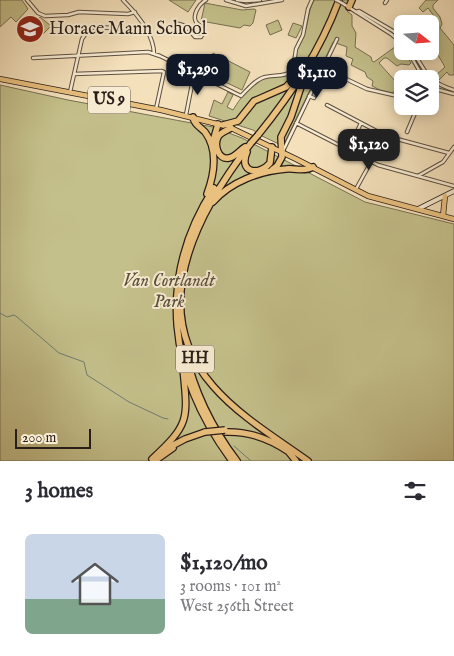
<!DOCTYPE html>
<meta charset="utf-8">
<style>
:root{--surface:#fff;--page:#f7f7f7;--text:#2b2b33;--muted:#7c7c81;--line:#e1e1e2;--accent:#111827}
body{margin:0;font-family:"IM FELL English",serif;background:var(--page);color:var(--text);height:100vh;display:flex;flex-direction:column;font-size:19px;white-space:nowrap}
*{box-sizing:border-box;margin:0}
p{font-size:16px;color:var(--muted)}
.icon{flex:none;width:28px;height:28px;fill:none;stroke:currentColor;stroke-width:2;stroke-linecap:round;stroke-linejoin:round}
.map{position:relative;height:461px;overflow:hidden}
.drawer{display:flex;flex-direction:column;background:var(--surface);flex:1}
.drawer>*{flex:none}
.needle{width:32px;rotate:107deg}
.buttons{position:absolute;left:394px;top:15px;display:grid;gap:10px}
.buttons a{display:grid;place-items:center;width:45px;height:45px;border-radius:8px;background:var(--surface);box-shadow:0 2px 12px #0003;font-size:25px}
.scale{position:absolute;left:15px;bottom:12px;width:76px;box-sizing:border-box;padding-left:5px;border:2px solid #291e18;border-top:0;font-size:14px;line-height:18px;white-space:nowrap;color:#291e18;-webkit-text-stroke:4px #f8ecd3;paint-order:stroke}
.price{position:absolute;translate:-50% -42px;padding:0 11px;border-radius:10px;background:var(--accent);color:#fff;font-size:16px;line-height:32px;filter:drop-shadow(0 1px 2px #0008)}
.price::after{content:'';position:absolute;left:50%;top:30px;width:15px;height:11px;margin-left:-8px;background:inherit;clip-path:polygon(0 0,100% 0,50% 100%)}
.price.on{background:#222;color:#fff}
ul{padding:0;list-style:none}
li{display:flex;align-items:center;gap:15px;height:125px;padding:0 25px}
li+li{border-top:1px solid var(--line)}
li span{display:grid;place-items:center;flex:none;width:140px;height:100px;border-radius:8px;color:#555}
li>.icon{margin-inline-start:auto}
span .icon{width:60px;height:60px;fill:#fffc;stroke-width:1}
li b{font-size:21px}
h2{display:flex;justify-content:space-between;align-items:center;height:60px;padding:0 25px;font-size:21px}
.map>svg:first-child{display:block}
</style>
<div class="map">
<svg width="454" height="461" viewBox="0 0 454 461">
<rect width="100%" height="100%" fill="#f4e1bc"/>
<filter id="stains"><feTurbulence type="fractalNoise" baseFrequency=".004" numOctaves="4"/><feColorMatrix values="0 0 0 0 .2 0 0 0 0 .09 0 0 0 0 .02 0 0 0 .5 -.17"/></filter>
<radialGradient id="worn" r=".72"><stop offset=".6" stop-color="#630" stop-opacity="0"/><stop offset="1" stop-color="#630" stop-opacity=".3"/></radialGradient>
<path fill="#c4c08b" stroke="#766f52" d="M0,0H22L28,9L16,22L11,17L0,27Z
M169,0H196L188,12Z
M314,0H351L347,11L352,15V26L356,33L355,47L371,57L372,61L374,62L399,44L411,63L409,65L401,64L397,66L387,58H384L379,63L396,82L405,77L406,79H402V87L397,86L393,93L380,90L372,86L373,81L367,77L365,72L351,65L353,59L346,56L347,47L333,42L283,146L262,136L253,130L209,116L214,100L222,104L228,92L233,95L227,107L233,110C242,95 255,79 273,76C279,75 286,77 292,73C297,67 295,57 296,50C298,45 301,42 303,37C309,24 307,13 314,0Z
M426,0H438L433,5V8L440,17L442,24L440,28L454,45V75H449L447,72L439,80L434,77L445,67L438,55L434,57L430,50V28L432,26L429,22L434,16L428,8L423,12L419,8Z
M205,3L242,10L254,9L256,10L253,23L250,26L244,25L240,28L201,21Z
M40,17L51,26L35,42L25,32Z
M278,20L282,30L270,35L266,25Z
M293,23L302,26L296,38L288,35Z
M213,53L250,72L242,90L204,72Z
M0,85L68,100L213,127L242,138L365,202L454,224V461H0Z"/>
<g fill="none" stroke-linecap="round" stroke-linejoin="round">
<path stroke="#6e7d74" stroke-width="1" d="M0,313L7,317L14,315L17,317L59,353L84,362L87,375L129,402L163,418L168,419
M234,446L251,461"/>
<g stroke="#5c4f41" stroke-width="4.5">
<path id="street" d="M27,0L38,13L45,16L68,15L79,12L128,14L135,12
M123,0C136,13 154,34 154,54
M226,0L246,6L282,0
M237,0L246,1L260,0
M342,3L391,34L402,43
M385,3L387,0
M356,12L359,11L393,31L402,38
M175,23L186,26L195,37H201L203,33V28C201,26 198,25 196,22C192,15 199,4 206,0
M408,51L424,79
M413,51C425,72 429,83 454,90
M33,58L148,52L160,56L241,96C248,89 253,82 262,78C272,74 285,78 293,70L296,49L303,35L308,9L312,0
M323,68L367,89L402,97
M74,74L162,71L164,72L156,109
M430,84L439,90L454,94
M70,92L82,39L88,30L94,27L134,29L144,27
M309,96L314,98
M327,105L386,136L449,153
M186,115L194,74
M296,123L378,165L454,186
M407,132L418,106
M348,150L361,123
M283,151L337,39
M376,154L386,136
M418,176L443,162L454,147
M356,189L371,162"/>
</g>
<g stroke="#291e18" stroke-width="5.5">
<path id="secondary" d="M418,209L454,191"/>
</g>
<g stroke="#291e18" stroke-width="6">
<path id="primary" d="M0,79L161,110L221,125
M229,127L296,159L368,196L454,219
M443,216L445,196"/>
</g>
<g stroke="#291e18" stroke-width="8">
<path id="highway" d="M349,7L352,0
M193,117C194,124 200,127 205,132C219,151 214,175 207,194
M223,125L238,121L254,101L286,87L300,72
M231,128C226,131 220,133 218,137C214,145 218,160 229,158C235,157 240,150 245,147
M258,135C292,93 320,51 339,0
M251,143C198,211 144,308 213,386C239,416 276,438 308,461
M212,145L218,124
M247,152C238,173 259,176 270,163L272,147
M272,170L277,166L282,157L281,137L291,117L304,78
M214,188C155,279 169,376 232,461
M213,202C230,182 260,171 286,169C295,168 305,172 313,167
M185,351C194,391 212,428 237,461
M225,432C249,431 270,439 289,452
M168,448L185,439L205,432
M287,450L296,461
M152,459C190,424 188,419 183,369
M156,460L173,448"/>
</g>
<use href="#street" stroke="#f8ecd3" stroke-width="2.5"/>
<use href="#secondary" stroke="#f8ecd3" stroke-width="4"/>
<use href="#primary" stroke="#eac07e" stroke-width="4.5"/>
<use href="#highway" stroke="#eac07e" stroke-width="5.5"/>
<g stroke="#5c4f41" stroke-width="4.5" stroke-linecap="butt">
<path id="street-bridge" d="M336,0L342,3"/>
</g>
<g stroke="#291e18" stroke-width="8" stroke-linecap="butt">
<path id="highway-bridge" d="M251,143L258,135
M205,432L225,430"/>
</g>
<use href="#street-bridge" stroke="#f8ecd3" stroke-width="2.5"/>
<use href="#highway-bridge" stroke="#eac07e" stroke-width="5.5"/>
</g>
<defs>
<g id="school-disc" transform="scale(1.4375)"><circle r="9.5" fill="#8f2418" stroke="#f8ecd3"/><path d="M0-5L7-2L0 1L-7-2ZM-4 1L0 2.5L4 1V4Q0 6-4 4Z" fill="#fff"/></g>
</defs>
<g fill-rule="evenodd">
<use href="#school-disc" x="30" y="29"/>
</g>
<g text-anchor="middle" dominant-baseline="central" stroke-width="4" stroke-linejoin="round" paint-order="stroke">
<g fill="#f8ecd3" stroke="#675c50" stroke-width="1">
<rect x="88" y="86.5" width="42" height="27" rx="4"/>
<rect x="176" y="345.5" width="38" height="27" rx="4"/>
</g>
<g font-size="16" font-weight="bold" fill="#291e18">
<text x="109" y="100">US 9</text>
<text x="195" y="359">HH</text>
</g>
<g font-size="18" fill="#291e18" stroke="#f8ecd3" text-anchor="start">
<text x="49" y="29">Horace Mann School</text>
</g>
<g font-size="18" font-style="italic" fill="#584f3a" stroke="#f8ecd3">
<text x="169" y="281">Van Cortlandt<tspan x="169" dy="21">Park</tspan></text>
</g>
</g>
<rect width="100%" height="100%" filter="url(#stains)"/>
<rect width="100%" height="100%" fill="url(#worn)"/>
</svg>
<div class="buttons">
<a><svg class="needle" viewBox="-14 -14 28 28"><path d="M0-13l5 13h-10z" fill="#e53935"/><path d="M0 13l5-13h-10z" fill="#7c7c81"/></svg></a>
<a><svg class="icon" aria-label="layers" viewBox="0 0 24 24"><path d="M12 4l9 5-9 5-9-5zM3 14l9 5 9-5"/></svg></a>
</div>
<div class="scale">200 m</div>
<b class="price" style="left:198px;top:96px">$1,290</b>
<b class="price" style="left:317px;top:99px">$1,110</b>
<b class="price on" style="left:369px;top:171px">$1,120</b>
</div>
<section class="drawer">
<h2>3 homes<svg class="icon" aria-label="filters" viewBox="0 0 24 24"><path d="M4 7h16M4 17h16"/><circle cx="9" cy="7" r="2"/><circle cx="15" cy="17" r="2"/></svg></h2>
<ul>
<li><span style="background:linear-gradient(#c9d6e8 65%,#7fa58c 0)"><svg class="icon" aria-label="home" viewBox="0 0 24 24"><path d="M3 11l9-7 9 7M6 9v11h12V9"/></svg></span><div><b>$1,120/mo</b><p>3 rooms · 101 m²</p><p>West 256th Street</p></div></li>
</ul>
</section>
